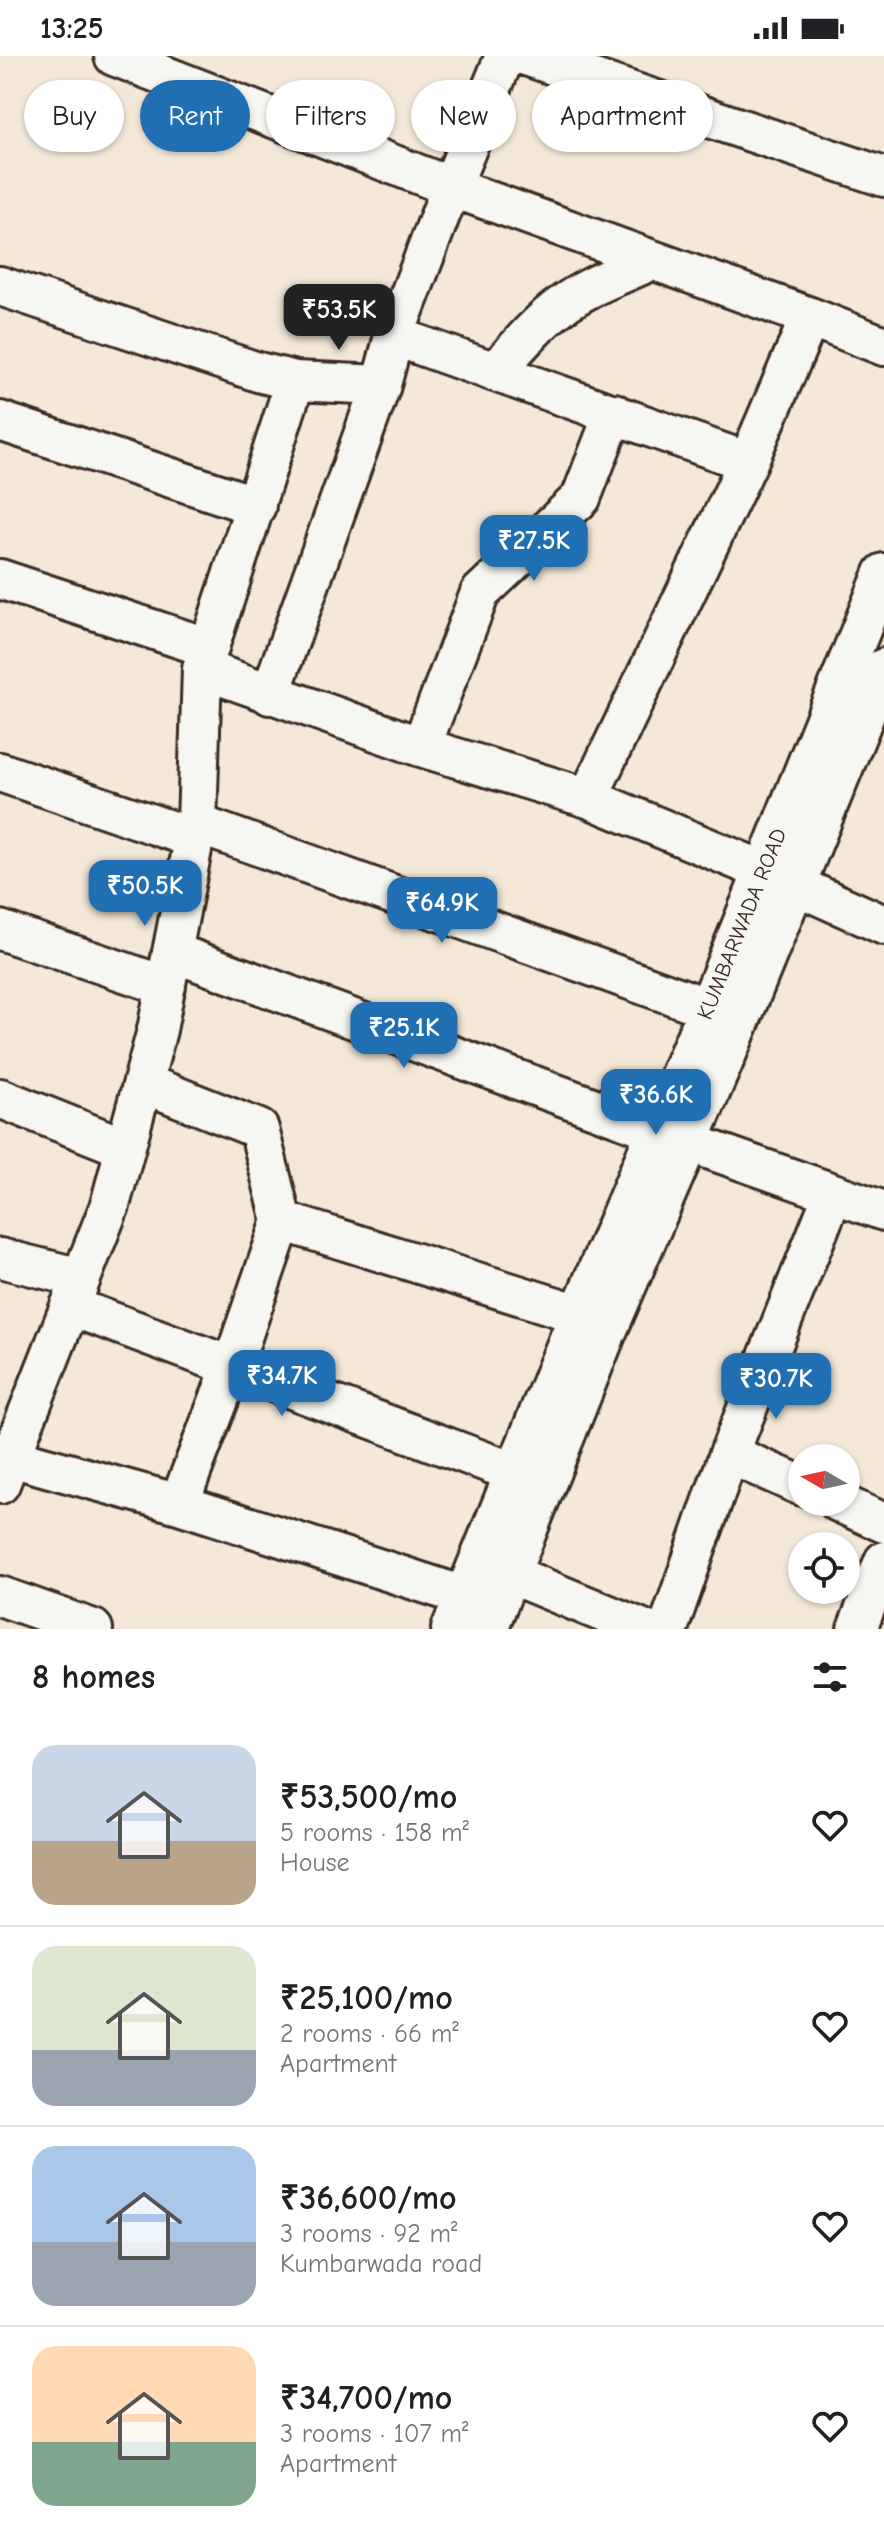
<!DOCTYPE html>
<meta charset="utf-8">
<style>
:root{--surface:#fff;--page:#f2f2f2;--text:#202124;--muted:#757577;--line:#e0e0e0;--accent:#1f6fb2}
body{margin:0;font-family:"Comic Neue",sans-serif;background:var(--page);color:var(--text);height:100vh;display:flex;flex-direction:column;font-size:30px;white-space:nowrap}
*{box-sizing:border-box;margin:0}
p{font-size:26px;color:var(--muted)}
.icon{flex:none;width:44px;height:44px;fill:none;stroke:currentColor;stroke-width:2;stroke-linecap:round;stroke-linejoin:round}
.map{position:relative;height:1573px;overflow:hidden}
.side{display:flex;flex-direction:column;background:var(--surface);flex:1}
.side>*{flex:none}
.top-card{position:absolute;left:24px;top:24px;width:836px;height:72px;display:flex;gap:16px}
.needle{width:52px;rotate:279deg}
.fabs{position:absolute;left:788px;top:1388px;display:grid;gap:16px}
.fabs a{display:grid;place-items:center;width:72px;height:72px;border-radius:50%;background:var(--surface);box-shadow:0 2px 6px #0004;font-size:40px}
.price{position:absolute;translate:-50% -68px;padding:0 18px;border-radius:16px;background:var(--accent);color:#fff;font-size:26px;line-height:52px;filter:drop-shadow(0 2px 4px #0008)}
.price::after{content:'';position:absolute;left:50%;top:48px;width:24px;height:18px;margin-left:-12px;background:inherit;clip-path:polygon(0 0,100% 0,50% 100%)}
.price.active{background:#222;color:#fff}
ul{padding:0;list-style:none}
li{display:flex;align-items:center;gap:24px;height:200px;padding:0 32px}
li+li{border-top:2px solid var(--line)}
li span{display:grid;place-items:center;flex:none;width:224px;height:160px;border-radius:24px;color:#555}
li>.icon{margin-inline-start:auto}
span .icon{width:96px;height:96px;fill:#fffc;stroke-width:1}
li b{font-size:34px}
h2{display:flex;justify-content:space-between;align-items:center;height:96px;padding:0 32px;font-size:34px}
.chip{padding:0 28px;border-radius:36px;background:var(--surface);box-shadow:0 2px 6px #0004;font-size:28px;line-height:72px}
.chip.active{background:var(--accent);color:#fff}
.status{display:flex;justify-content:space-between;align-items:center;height:56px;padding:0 40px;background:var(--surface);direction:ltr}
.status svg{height:22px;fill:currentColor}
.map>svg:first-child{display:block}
</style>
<div class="status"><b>13:25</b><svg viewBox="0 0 49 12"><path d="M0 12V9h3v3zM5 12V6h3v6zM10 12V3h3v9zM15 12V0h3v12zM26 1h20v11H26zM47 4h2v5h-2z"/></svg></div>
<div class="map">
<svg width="884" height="1573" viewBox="0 0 884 1573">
<rect width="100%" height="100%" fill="#f4e9d9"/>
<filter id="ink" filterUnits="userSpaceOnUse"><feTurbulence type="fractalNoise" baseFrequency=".0125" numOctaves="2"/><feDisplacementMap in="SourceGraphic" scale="16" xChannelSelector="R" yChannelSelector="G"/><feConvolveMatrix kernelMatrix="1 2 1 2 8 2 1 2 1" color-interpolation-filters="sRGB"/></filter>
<g filter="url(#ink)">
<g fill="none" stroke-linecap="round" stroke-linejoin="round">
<g stroke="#3b2a1e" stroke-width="44">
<path id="minor" d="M114,0L451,131L505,0
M526,0L884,121
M0,230L258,316L295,325L381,329
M394,280L748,406
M495,316C516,293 537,267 562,249C589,229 622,218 653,204
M0,365L256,450
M0,523L209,592
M202,613L421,691L588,742L764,815L884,869
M270,639L381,329L394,280L451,131L810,261L884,290
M421,691L480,537L581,442L614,357
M0,716L193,782
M588,742L748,406L810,261
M197,768L708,952
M0,874L166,930
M172,896L657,1075L884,1155
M143,1027L259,1073L282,1165L579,1258
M0,1042L125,1092
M0,1202L81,1222
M70,1250L516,1417
M0,1398L179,1448L464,1540
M729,1398L802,1430
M0,1428L110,1149L157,974L197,768L202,613L295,325
M838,1446L884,1467
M179,1448L232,1310L282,1165
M488,1509L643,1573
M0,1540L93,1573
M451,1573L579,1258L708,952L884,517
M488,1573L606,1278L726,1000L884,612
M668,1573L729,1398L833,1138
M857,1573L884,1505"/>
</g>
<use href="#minor" stroke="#f6f6f2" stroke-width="38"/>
</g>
</g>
<g text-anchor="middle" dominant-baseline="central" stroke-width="6" stroke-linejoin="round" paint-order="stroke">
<g font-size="22" fill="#3b2a1e" stroke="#f6f6f2">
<text transform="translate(742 868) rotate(-68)">KUMBARWADA ROAD</text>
</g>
</g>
</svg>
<div class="fabs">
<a><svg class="needle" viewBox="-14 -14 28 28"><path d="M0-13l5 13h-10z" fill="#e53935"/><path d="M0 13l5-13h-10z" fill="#757577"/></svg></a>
<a><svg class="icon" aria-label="locate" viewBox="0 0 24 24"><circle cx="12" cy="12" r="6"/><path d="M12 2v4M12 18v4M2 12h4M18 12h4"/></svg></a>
</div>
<b class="price active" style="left:339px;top:296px">₹53.5K</b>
<b class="price" style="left:534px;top:527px">₹27.5K</b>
<b class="price" style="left:145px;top:872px">₹50.5K</b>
<b class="price" style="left:442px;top:889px">₹64.9K</b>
<b class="price" style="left:404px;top:1014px">₹25.1K</b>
<b class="price" style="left:656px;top:1081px">₹36.6K</b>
<b class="price" style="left:282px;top:1362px">₹34.7K</b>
<b class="price" style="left:776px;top:1365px">₹30.7K</b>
<div class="top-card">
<a class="chip">Buy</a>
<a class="chip active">Rent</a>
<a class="chip">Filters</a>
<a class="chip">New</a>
<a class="chip">Apartment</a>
</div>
</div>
<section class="side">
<h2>8 homes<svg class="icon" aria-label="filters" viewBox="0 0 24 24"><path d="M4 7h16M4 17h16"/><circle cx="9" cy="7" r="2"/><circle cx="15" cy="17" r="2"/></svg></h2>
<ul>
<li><span style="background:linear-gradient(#c9d6e8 60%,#b9a48a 0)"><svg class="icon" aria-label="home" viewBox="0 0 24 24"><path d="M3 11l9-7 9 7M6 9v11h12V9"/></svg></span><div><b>₹53,500/mo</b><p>5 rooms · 158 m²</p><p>House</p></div><svg class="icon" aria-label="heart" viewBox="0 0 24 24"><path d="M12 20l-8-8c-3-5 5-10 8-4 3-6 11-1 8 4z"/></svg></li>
<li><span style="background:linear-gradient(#dfe7d0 65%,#9aa5b1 0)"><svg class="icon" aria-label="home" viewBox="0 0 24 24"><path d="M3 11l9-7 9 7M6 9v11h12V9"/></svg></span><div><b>₹25,100/mo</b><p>2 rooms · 66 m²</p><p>Apartment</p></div><svg class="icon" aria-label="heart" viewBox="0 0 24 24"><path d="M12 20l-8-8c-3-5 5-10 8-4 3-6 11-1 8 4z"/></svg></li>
<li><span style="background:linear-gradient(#a9c7e8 60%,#9aa5b1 0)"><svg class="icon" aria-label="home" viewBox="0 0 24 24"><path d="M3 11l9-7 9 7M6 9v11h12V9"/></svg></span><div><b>₹36,600/mo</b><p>3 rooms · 92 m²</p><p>Kumbarwada road</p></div><svg class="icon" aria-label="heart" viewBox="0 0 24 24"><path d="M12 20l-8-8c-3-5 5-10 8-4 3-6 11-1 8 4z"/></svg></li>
<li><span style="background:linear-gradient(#ffd9b3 60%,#7fa58c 0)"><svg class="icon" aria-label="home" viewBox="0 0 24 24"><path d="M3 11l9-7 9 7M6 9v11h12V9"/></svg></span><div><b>₹34,700/mo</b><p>3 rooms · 107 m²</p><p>Apartment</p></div><svg class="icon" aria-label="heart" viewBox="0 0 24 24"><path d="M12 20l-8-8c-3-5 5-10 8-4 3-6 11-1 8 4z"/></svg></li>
</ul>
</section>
